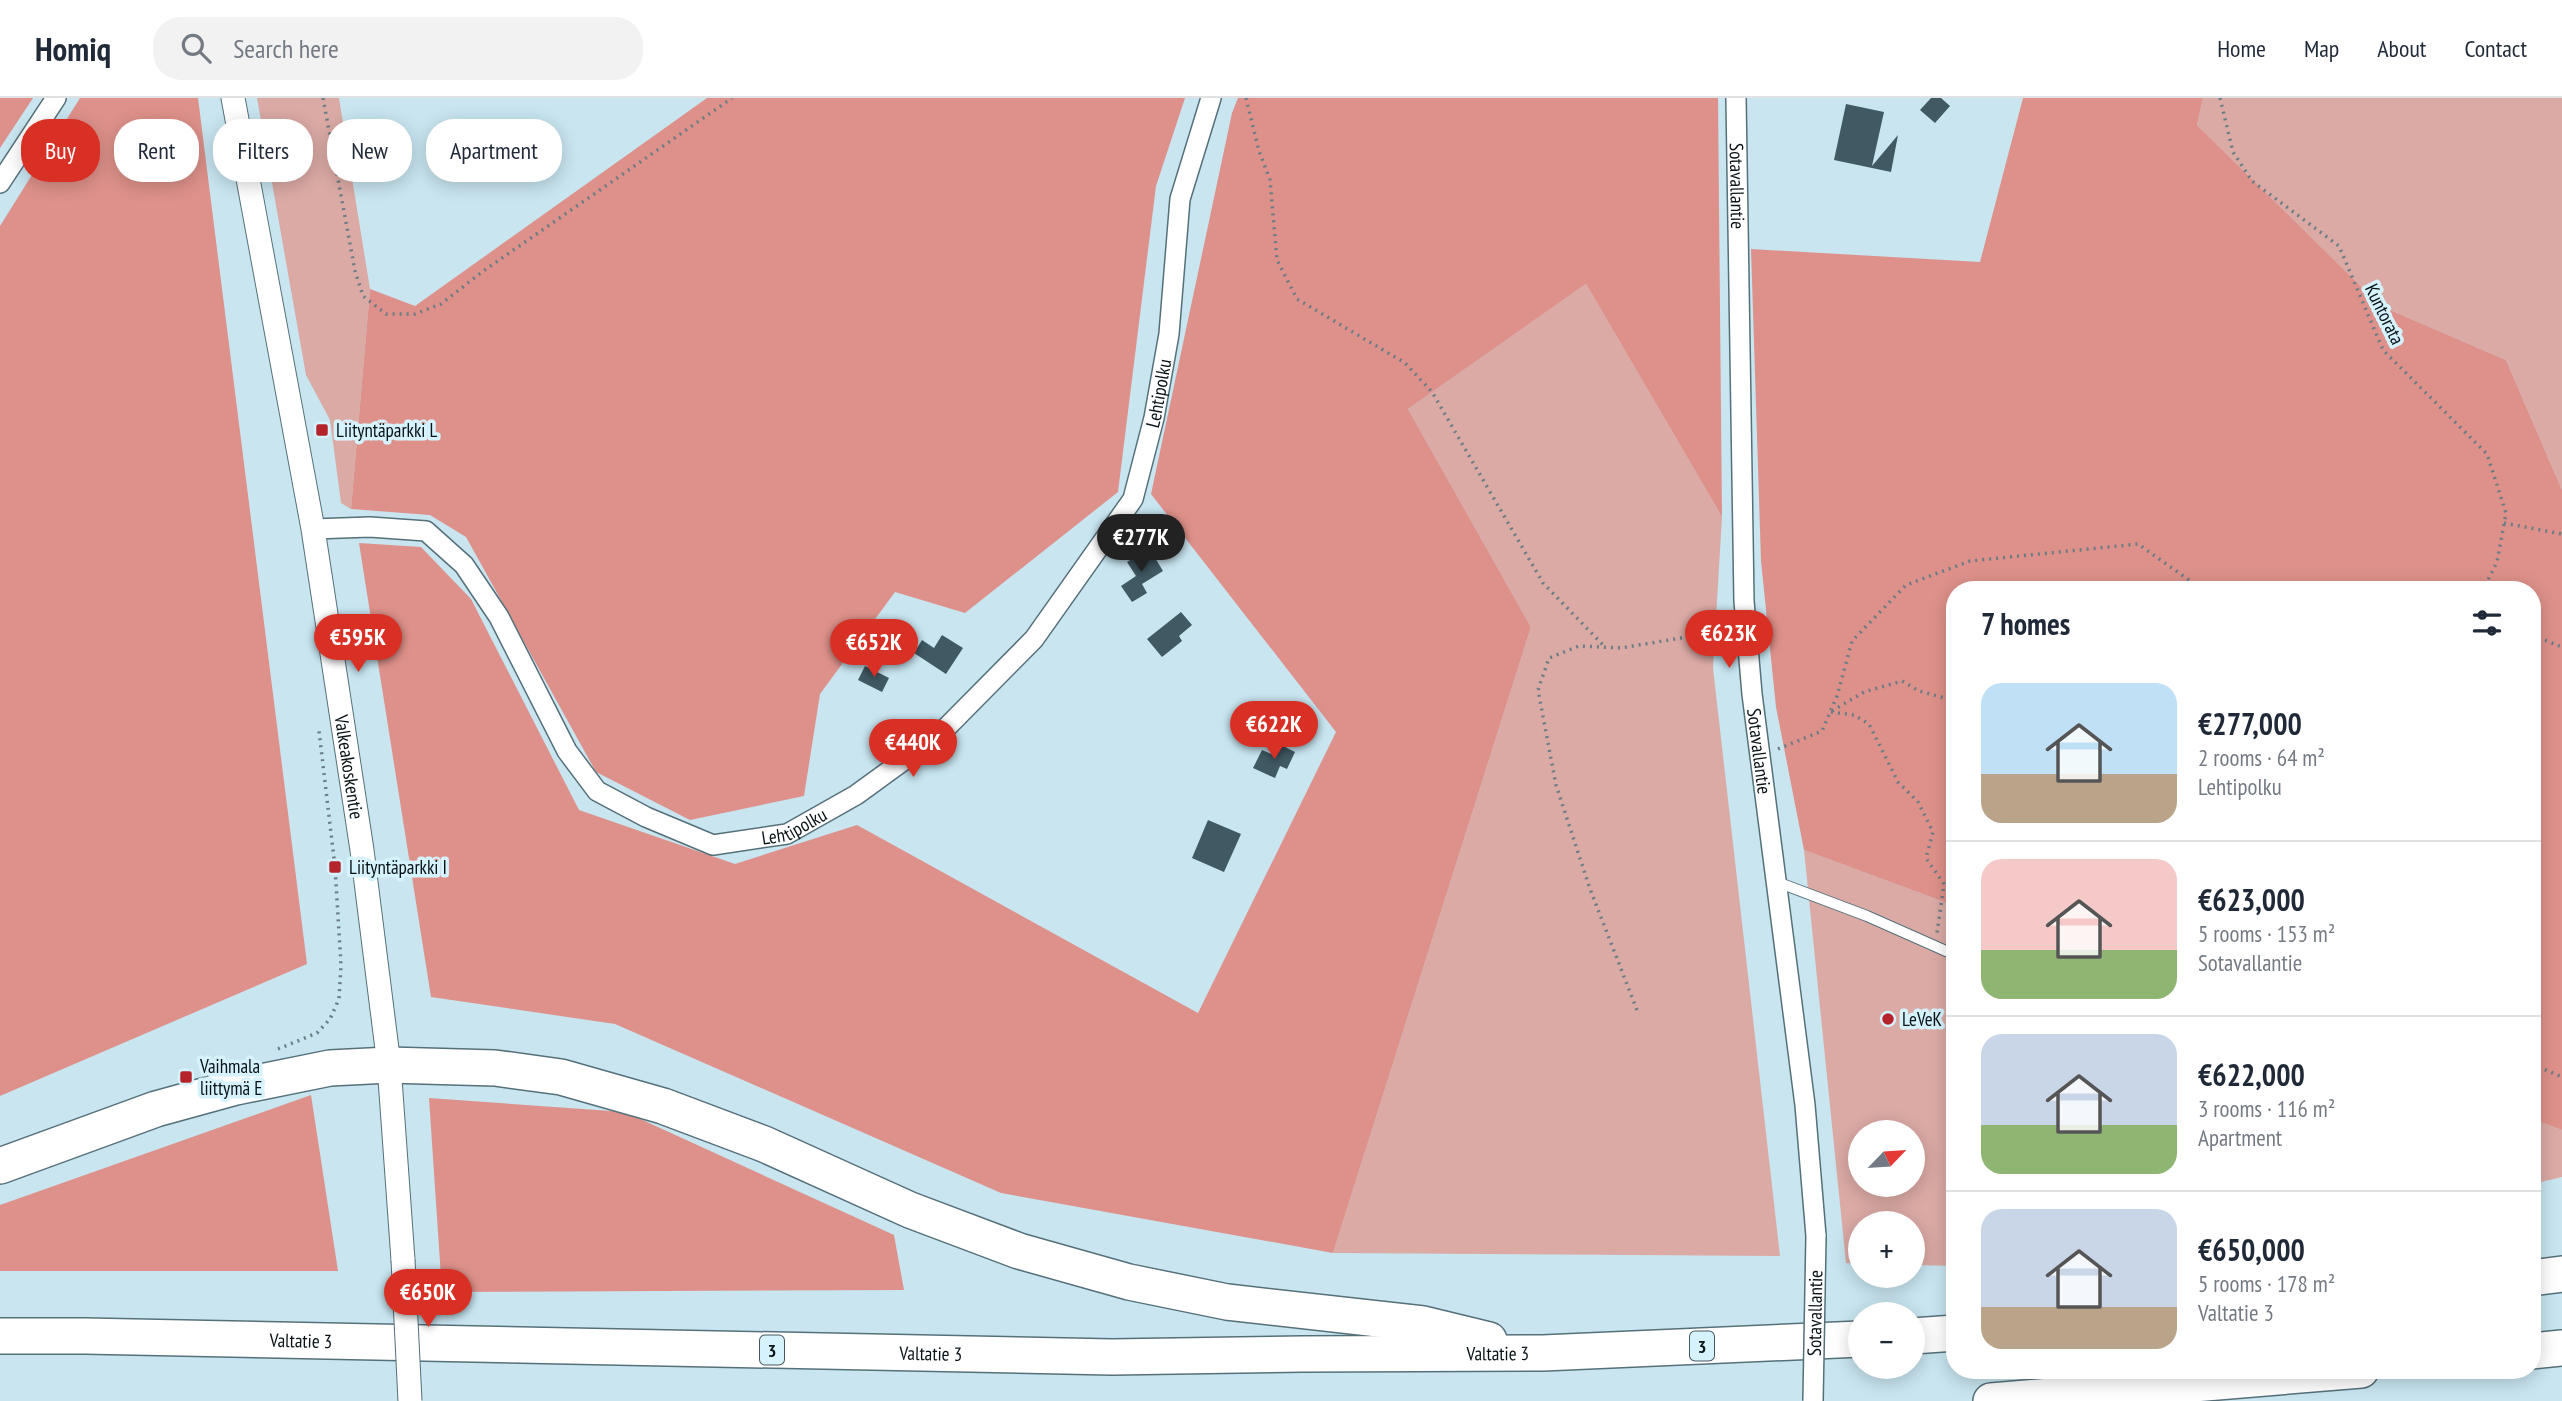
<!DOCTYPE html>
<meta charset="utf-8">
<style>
:root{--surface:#fff;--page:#f2f2f3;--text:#1f2937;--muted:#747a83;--line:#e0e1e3;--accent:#d93025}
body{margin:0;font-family:"PT Sans Narrow",sans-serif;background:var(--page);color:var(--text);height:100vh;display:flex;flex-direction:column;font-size:26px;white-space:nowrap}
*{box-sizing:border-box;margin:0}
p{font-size:23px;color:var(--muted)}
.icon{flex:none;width:38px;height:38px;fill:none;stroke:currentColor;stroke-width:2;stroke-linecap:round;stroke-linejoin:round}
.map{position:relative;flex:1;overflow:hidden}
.panel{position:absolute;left:1946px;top:483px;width:595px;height:798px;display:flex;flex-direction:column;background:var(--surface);border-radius:28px;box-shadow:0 4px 18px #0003}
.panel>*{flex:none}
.guide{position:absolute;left:21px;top:21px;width:665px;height:63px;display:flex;gap:14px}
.needle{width:46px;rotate:65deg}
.controls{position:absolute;left:1848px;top:1022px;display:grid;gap:14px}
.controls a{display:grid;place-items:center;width:77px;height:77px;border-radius:50%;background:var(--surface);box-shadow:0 4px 18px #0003;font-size:35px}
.price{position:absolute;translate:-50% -60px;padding:0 16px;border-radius:24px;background:var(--accent);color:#fff;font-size:23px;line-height:46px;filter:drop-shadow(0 2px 4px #0008)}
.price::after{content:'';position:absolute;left:50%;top:42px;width:21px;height:16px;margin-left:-10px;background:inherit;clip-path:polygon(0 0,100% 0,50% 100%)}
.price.current{background:#222;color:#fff}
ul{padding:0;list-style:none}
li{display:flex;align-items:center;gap:21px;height:175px;padding:0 35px}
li+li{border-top:2px solid var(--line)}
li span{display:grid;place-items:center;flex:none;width:196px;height:140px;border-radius:21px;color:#555}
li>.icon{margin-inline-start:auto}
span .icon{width:84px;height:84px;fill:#fffc;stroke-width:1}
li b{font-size:30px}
h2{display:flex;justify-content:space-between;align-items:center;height:84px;padding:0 35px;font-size:30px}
.tag{padding:0 24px;border-radius:28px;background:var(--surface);box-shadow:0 4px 18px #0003;font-size:24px;line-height:63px}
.tag.current{background:var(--accent);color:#fff}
header{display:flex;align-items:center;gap:42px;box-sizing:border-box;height:98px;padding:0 35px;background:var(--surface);border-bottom:2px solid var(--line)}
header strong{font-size:33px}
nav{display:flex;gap:38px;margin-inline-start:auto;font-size:24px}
.search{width:490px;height:63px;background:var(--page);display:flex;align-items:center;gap:18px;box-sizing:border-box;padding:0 24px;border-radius:28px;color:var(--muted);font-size:26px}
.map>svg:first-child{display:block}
</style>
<header>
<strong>Homiq</strong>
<div class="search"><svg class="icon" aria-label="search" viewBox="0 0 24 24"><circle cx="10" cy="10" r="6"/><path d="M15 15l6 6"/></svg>Search here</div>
<nav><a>Home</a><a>Map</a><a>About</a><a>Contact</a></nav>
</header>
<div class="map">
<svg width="2562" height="1303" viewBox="0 0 2562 1303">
<rect width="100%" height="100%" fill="#c8e5f0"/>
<path fill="#dbaaa5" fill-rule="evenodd" d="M257,0H339L370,191L351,411L341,405L330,322L306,277Z
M2203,0H2562V392L2506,262L2381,208L2197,27Z
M1586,186L1722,419L1713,570L1780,1158L1333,1155L1531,529L1408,311Z
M1804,752L1955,808V1168L1913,1167V1125H1860V1166L1846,1165ZM1860,1034H1913V1087H1860Z
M2532,1021L2562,1032V1079L2532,1086Z"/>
<path fill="#de918a" d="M0,0H33L0,50Z
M80,0H198L307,866L0,998V128Z
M707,0H1185L1156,88L1118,394L965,515L895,494L820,596L804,698L690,722L596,674L466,439L430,417L351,411L370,191L415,208Z
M1238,0H1718L1722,419L1586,186L1408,311L1531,529L1333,1155L1001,1095L615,926L431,899L359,445L421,449L471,501L579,712L735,766L857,727L1198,915L1336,634L1151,396L1232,15Z
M2023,0H2203L2197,27L2381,208L2506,262L2562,392V1032L2532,1021V492H1955V808L1804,752L1776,609L1761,463L1751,151L1980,164Z
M311,997L338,1173H0V1107Z
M429,1000L625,1014L894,1137L904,1192L442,1194Z"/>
<path fill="#405962" d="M1931,0H1941L1950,8L1935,25L1920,12Z
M1846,6L1884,14L1872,68L1898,37L1891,74L1834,62Z
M1149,450L1163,473L1142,486L1147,495L1132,504L1121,488L1136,478L1127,464Z
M1181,514L1192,527L1179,538L1182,543L1162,559L1147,541Z
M942,537L963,550L946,576L914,555L922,542L934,550Z
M865,568L889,580L882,594L858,582Z
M1281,647L1295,654L1287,671L1280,668L1275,680L1253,670L1262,652L1276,658Z
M1208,722L1241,736L1224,774L1192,760Z"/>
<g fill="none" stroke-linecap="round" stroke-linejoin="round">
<g stroke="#56707a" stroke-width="12">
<path id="service" d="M1777,784L1867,818L1955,857"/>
</g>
<g stroke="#56707a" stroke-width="22">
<g id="minor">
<path id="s1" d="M1736,0L1744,503L1752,596L1805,1007L1816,1138"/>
<path d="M0,85L56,0"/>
<path id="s2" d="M313,431L370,429L426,433L464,467L499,519L567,653L597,693L646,719L713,747L787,736L856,697L940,636L1034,541L1133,401L1154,320L1169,236L1180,101L1211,0"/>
</g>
</g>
<g stroke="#56707a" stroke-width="25">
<g id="tertiary">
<path id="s3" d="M233,0L313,431L362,752L389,967L403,1162"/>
</g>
</g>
<g stroke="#56707a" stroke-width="38">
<g id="motorway">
<path d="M0,1068L156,1011L236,989L330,970L389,967L495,970L561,979L663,1008L764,1046L910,1112L1019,1153L1129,1184L1227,1204L1423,1226L1489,1242"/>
<path d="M2532,1180L2562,1176"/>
<path id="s4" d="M0,1238H85L1112,1259L1303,1256L1543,1255L1860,1241"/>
<path d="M1913,1238L1955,1235"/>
<path d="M2532,1253L2562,1250"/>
<path d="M1991,1303L2361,1272"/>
</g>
</g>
<path stroke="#6a7d85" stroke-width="3.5" stroke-dasharray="2 5" stroke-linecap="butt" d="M323,0L355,173L363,198L386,216H415L441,206L482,174L732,0
M1246,0L1259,53L1270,82L1277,162L1297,201L1405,265L1432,294L1543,485L1605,549
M2220,0L2233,54L2252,83L2339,148L2383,252L2487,356L2506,415L2497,464L2483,492
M2504,425L2562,436
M2532,537L2562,549
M1832,613L1864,594L1902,583L1919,593L1955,603
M1831,614L1854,617L1869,626L1898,684L1918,704L1933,734L1926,760L1944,786L1937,835
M1778,651L1822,633L1837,598L1852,543L1906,487L1970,463L2138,446L2203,492
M1637,912L1590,791L1556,687L1538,592L1549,560L1579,548L1621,550L1729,532
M278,951L317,935L330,921L339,901L341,867L335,769L319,633
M2532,966L2562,979"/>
<use href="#service" stroke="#fff" stroke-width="10"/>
<use href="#minor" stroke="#fff" stroke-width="19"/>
<use href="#tertiary" stroke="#fff" stroke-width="23"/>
<use href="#motorway" stroke="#fff" stroke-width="35"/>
<g stroke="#56707a" stroke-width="22" stroke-linecap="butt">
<g id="minor-bridge">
<path id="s5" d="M1813,1303L1816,1138"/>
</g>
</g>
<g stroke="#56707a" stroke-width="25" stroke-linecap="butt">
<path id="tertiary-bridge" d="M403,1162L410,1303"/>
</g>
<use href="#minor-bridge" stroke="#fff" stroke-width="19"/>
<use href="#tertiary-bridge" stroke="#fff" stroke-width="23"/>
</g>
<g fill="#b5242a" stroke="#d5f2fd" stroke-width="2.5">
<rect x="315" y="325" width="14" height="14" rx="3.5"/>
<rect x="328" y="762" width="14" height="14" rx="3.5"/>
<circle cx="1888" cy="921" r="7"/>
<rect x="179" y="972" width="14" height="14" rx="3.5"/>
</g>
<g text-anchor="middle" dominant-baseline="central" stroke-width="7" stroke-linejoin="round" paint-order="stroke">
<g fill="#d5f2fd" stroke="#46565c" stroke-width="2">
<rect x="1690" y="1233.5" width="24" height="29" rx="5"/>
<rect x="760" y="1237.5" width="24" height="29" rx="5"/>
</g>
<g font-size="18" font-weight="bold" fill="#091317">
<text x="1702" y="1248">3</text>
<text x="772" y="1252">3</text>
</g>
<g font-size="19" fill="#091317" stroke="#d5f2fd">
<text stroke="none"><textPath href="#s1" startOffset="88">Sotavallantie</textPath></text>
<text transform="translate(2385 216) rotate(64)">Kuntorata</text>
<text stroke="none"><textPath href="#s2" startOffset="1227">Lehtipolku</textPath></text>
<text stroke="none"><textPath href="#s1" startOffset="654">Sotavallantie</textPath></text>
<text stroke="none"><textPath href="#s3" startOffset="679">Valkeakoskentie</textPath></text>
<text stroke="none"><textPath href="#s2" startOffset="639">Lehtipolku</textPath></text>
<text stroke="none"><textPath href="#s5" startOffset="88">Sotavallantie</textPath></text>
<text stroke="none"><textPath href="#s4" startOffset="301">Valtatie 3</textPath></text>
<text stroke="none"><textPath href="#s4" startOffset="931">Valtatie 3</textPath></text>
<text stroke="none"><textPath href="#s4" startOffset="1498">Valtatie 3</textPath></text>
</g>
<g font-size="19" fill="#091317" stroke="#d5f2fd" text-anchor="start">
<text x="336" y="332">Liityntäparkki L</text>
<text x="349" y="769">Liityntäparkki I</text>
<text x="1902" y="921">LeVeK</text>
<text x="200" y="968">Vaihmala<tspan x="200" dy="22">liittymä E</tspan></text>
</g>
</g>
</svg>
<div class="controls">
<a><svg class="needle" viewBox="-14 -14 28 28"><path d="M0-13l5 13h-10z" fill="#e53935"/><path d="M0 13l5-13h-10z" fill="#747a83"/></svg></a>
<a>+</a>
<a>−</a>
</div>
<b class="price current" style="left:1141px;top:476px">€277K</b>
<b class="price" style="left:1729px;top:572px">€623K</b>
<b class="price" style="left:358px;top:576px">€595K</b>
<b class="price" style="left:874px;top:581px">€652K</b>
<b class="price" style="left:1274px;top:663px">€622K</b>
<b class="price" style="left:913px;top:681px">€440K</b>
<b class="price" style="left:428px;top:1231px">€650K</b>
<div class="guide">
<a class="tag current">Buy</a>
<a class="tag">Rent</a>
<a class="tag">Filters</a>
<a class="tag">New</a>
<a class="tag">Apartment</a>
</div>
<section class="panel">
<h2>7 homes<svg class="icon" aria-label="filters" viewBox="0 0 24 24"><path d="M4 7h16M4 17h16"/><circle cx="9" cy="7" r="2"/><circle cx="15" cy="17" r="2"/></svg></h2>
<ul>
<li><span style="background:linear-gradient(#bfe0f5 65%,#b9a48a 0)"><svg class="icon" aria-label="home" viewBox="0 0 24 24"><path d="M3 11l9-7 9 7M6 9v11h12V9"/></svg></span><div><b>€277,000</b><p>2 rooms · 64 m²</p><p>Lehtipolku</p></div></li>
<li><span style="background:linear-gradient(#f6c9c9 65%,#8fb573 0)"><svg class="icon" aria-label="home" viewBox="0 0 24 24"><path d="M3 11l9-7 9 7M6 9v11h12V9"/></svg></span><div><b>€623,000</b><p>5 rooms · 153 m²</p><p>Sotavallantie</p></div></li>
<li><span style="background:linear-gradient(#c9d6e8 65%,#8fb573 0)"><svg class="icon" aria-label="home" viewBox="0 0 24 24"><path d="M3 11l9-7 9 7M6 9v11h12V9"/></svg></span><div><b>€622,000</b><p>3 rooms · 116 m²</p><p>Apartment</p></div></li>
<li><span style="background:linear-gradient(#c9d6e8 70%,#b9a48a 0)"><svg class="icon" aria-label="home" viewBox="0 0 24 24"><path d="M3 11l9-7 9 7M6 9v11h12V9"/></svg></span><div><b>€650,000</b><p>5 rooms · 178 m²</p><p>Valtatie 3</p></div></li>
</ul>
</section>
</div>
